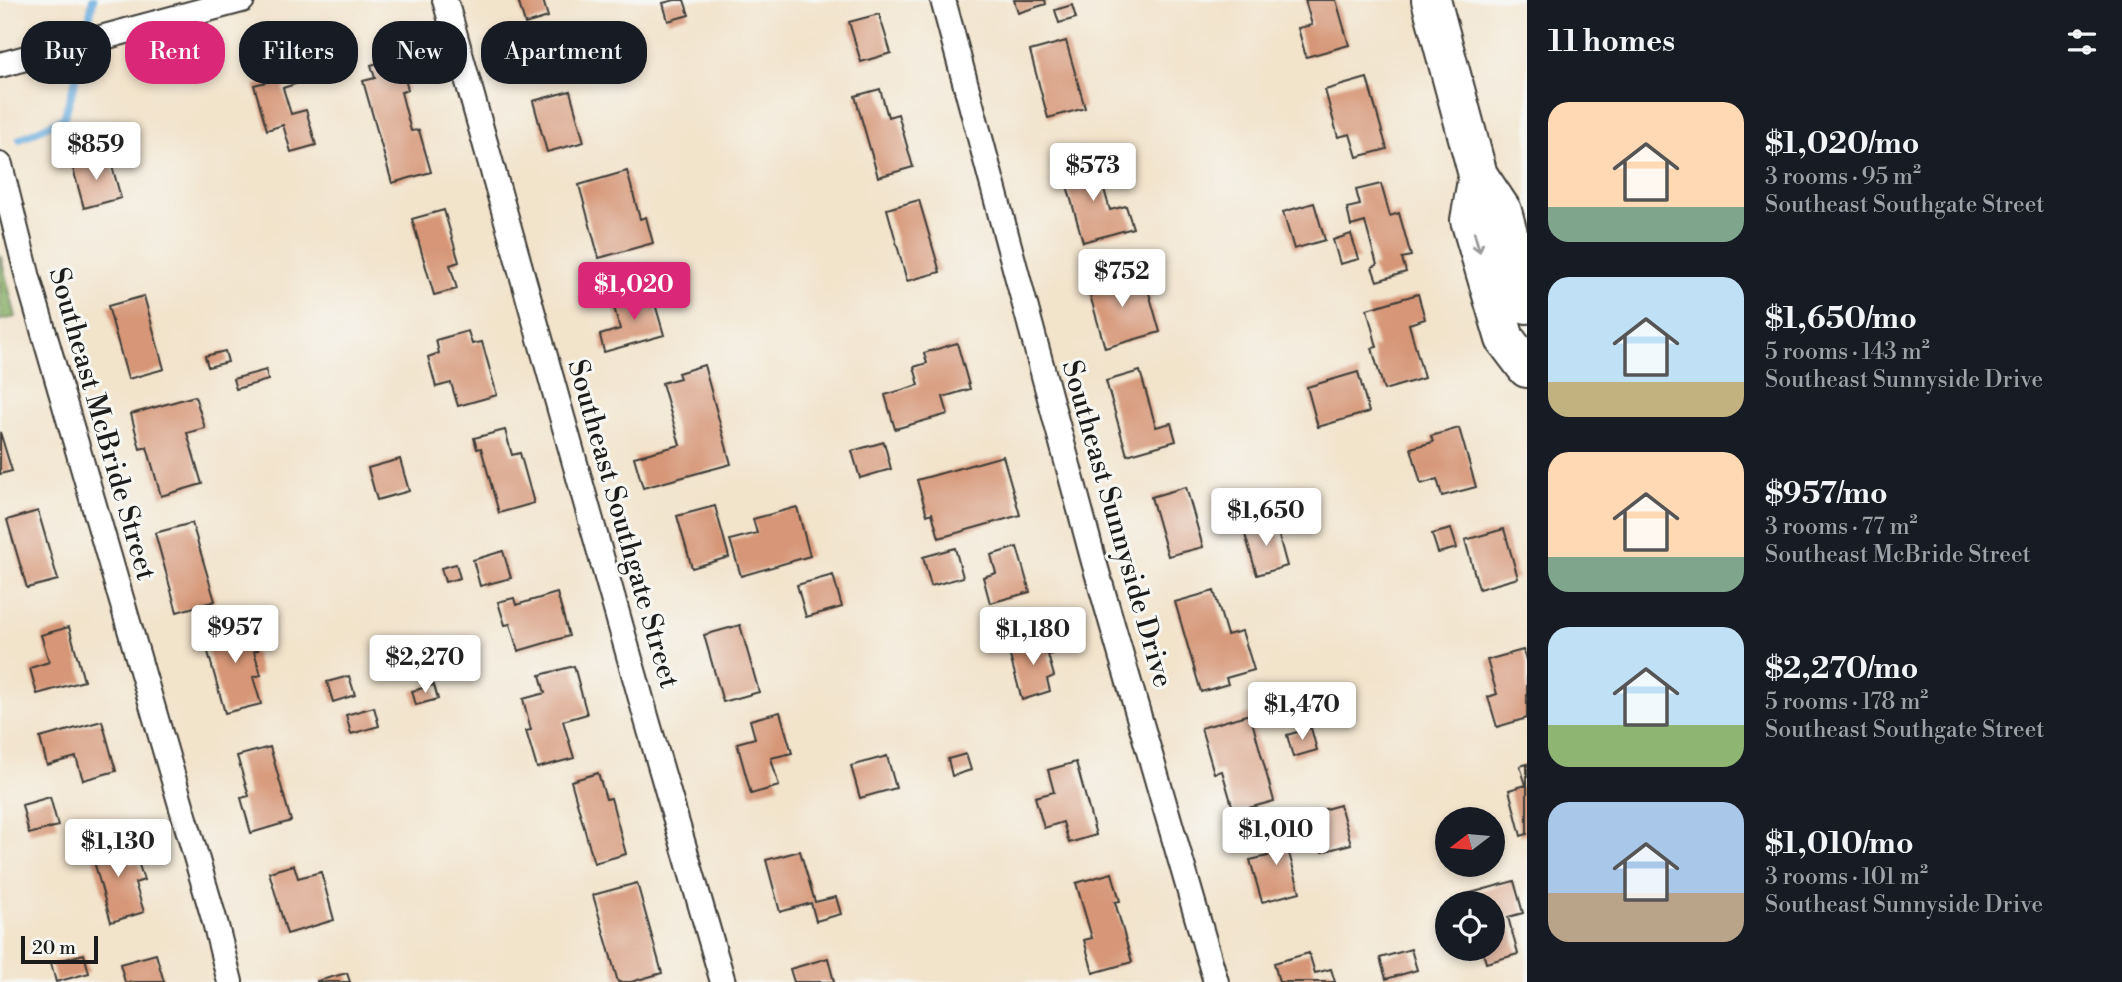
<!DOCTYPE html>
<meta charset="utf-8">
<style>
:root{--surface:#171b24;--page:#20242c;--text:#f1f3f6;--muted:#9ea1a6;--accent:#db2777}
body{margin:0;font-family:"Libre Bodoni",serif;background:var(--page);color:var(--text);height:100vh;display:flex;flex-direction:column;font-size:26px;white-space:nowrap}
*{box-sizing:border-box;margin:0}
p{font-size:23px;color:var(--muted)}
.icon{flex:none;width:38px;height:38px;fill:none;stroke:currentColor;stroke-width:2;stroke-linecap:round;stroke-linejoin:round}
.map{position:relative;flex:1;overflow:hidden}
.drawer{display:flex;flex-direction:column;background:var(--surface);width:595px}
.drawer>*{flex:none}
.top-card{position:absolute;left:21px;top:21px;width:665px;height:63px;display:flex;gap:14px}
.needle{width:46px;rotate:254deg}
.buttons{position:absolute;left:1435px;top:807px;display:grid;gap:14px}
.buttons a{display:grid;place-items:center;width:70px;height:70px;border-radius:50%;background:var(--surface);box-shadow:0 4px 10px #0003;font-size:35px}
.scale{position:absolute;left:21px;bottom:18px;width:77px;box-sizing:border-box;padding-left:7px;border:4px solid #1c1c1c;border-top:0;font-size:19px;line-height:24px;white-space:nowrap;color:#1c1c1c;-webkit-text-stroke:5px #f6f6f2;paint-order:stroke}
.price{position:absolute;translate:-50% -60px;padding:0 16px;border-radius:7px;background:#fff;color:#222;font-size:23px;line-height:46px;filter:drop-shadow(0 2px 4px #0008)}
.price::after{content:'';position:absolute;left:50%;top:42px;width:21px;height:16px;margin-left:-10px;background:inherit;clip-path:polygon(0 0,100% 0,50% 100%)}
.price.selected{background:var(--accent);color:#fff}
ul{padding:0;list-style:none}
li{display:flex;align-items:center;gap:21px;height:175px;padding:0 21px}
li span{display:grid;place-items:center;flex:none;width:196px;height:140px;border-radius:21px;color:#555}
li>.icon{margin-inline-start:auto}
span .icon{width:84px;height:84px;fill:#fffc;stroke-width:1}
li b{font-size:30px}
h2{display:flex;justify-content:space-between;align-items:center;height:84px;padding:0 21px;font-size:30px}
.pill{padding:0 24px;border-radius:28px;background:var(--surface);box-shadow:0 4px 10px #0003;font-size:24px;line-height:63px}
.pill.selected{background:var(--accent);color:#fff}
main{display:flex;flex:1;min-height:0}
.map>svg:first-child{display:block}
</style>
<main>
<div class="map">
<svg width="1527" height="982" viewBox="0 0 1527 982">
<rect width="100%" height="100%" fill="#f6f6f2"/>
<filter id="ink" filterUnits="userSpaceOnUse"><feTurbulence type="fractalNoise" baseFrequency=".0143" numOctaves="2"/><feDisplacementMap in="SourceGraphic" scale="14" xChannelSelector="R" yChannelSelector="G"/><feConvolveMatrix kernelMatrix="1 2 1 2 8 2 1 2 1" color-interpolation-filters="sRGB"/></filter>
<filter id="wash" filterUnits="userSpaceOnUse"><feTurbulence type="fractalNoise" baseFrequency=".00686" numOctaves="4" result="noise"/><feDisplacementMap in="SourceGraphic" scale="28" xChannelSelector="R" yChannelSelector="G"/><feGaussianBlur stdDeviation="1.57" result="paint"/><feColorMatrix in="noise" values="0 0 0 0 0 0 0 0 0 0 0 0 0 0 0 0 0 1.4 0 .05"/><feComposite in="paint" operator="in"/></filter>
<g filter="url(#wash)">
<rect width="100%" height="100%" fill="#f2e3cb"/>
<path fill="#81a85f" stroke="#4e623e" stroke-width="2" d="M0,254L16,317L0,320Z"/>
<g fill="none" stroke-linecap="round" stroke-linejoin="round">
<path stroke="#68abdd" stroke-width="8" d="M90,15L93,0
M20,139L64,118L76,78"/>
</g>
<g id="blocks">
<path fill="#d69677" d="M518,0H543L548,17L525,24Z
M675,0H684L689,15L668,21L663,3Z
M1014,0H1045L1046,4L1018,13Z
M1305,0H1336L1349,45L1306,57L1298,28L1312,25Z
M1072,5L1076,18L1059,23L1055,10Z
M879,14L891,53L861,62L849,22Z
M1066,41L1085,108L1048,118L1030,51Z
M290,57L298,83L283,88L291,114L306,110L316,145L291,152L283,125L267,130L254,85L270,81L266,64Z
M399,57L408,90L401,92L411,131L419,130L431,172L392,183L363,81L375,78L371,65Z
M1367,78L1387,149L1357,157L1350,134L1338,137L1325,90Z
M880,89L888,117L898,114L913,167L878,177L855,96Z
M570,91L584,142L547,152L533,101Z
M109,155L121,198L84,208L72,165Z
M1095,158L1110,210L1126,206L1133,228L1083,242L1062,168Z
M627,171L640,219L646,217L653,243L599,258L579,185Z
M1381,184L1390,216L1399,213L1411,256L1402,258L1406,272L1377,281L1372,267L1377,265L1365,222L1351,226L1347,208L1360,205L1356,190Z
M919,200L940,272L907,281L887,209Z
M1314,203L1325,240L1294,249L1283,212Z
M444,210L459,262L450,265L457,289L434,295L412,219Z
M1351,234L1359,259L1340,264L1333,240Z
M1125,270L1131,290L1147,286L1160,332L1105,348L1086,281Z
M651,290L664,335L604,352L600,335L620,329L612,300Z
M1418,294L1425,319L1409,324L1424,378L1384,390L1372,348L1377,347L1367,309Z
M144,296L164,369L128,379L108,306Z
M468,331L472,344L482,342L497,395L458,406L451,383L436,387L428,357L439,353L436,340Z
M957,343L970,389L943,397L948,414L895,429L885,395L919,385L914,367L927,363L924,353Z
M225,351L228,362L208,367L205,356Z
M704,365L731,464L643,488L634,457L680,445L662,383L680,378L678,373Z
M266,370L268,380L236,389L233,379Z
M1140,371L1156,427L1171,423L1176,441L1127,455L1106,381Z
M1358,372L1369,412L1318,427L1307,387Z
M195,396L205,428L187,433L202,484L161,496L147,447L140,449L131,414Z
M1459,428L1476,487L1442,496L1437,479L1421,484L1411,448L1433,442L1431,436Z
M505,430L512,455L520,453L534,503L499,513L481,448L477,449L474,438Z
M0,432L12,471L0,474Z
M884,442L891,469L860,478L852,451Z
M1003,456L1020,515L939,538L932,513L927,515L917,480Z
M400,459L409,491L377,500L368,468Z
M1186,487L1203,547L1168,556L1151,497Z
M715,506L729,557L692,568L677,516Z
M797,507L810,556L741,576L730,540L757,533L753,519Z
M38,511L58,580L27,588L7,520Z
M1275,522L1287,566L1257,575L1244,531Z
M192,523L215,601L177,612L155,533Z
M1451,529L1457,548L1438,553L1432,534Z
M1504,529L1518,578L1479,589L1465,540Z
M1017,547L1030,592L990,603L983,577L996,573L991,555Z
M955,548L963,577L931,586L923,557Z
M503,551L511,578L480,586L473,560Z
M456,564L460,578L445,582L441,568Z
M833,575L842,607L806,617L797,585Z
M1214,591L1227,635L1242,631L1254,670L1226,678L1228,684L1201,692L1175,602Z
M557,593L569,636L518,651L510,624L505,625L498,602L514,598L516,605Z
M250,621L258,650L254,651L261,675L253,677L261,704L225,713L203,634Z
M740,625L759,692L723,702L704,635Z
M69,627L84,681L37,694L30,668L49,662L41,635Z
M1052,636L1056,653L1048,655L1054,676L1047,679L1050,691L1022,700L1008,649Z
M1523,650L1527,663V718L1497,727L1488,697L1497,694L1487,660Z
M574,666L587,714L563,721L574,758L537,768L526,731L531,730L523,699L545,693L540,675Z
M349,676L355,695L333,702L327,682Z
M434,685L438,699L416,705L412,691Z
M374,707L379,726L351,734L346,715Z
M780,712L792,753L771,758L779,786L751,794L737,743L755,738L750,720Z
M1250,714L1274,801L1234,812L1222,771L1214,773L1201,728Z
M102,721L116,771L83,780L76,757L47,765L40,738Z
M1311,728L1317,750L1293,757L1287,735Z
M270,747L291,821L251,833L241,798L249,796L237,756Z
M966,754L971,770L952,776L948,759Z
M887,756L896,788L860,798L851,766Z
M1076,762L1096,835L1069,843L1063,822L1044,828L1035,797L1054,792L1048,770Z
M1527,764V834L1521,836L1509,790L1526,785L1520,766Z
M598,773L606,799L611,798L626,854L594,863L571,781Z
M50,797L58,826L29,834L22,805Z
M1340,805L1351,844L1322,852L1311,813Z
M1290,828L1295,848L1288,850L1300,892L1262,902L1250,860L1268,856L1262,836Z
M122,837L130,864L138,862L144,880L135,883L144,912L111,922L90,847Z
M800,851L815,902L836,897L841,914L816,921L811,903L780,912L766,860Z
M294,865L298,878L321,872L334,920L287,934L269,872Z
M1112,873L1120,901L1115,902L1132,962L1093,973L1084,940L1092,938L1076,883Z
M1514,881L1523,913L1508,917L1518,954L1486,963L1482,948H1493V903H1470L1467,894Z
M637,883L662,973L631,982H618L593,895Z
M1411,949L1417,970L1386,979L1380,958Z
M1309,953L1315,973L1331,969L1335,982H1279L1274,963Z
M84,954L89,973L56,982L51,963Z
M156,954L164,982H125L120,964Z
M828,958L834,982H794L790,969Z
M347,973L350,982H317V981Z"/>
</g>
</g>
<g filter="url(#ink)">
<use href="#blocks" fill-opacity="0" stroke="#3c3a36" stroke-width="2"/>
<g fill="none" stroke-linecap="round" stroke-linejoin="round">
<g stroke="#3c3a36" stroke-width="28">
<path id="minor" d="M445,0L647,720L723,982
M943,0L1094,562L1216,982
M0,65L242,0
M0,165L28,278L215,922L230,982"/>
</g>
<g stroke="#3c3a36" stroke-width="42">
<path id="primary" d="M1431,0L1478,175L1502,211L1527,304
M1478,175L1470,220L1505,339L1527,368"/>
</g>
<use href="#minor" stroke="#fff" stroke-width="24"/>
<use href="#primary" stroke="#fff" stroke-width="38"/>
</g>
<defs><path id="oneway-shaft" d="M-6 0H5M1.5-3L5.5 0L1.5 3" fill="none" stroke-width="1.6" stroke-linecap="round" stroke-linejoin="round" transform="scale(1.75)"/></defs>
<use stroke="#999" href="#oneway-shaft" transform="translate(1477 242) rotate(74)"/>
</g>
<g text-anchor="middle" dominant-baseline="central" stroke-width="6" stroke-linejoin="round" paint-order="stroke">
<g font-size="28" fill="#1c1c1c" stroke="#f6f6f2">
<text transform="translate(102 424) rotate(74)">Southeast McBride Street</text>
<text transform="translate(623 524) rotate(74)">Southeast Southgate Street</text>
<text transform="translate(1117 524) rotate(74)">Southeast Sunnyside Drive</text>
</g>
</g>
</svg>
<div class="buttons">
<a><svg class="needle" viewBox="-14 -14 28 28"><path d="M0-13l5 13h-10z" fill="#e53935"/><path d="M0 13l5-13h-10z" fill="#9ea1a6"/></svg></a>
<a><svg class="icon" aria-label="locate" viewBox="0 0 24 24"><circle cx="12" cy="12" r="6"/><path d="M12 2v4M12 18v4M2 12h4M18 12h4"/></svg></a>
</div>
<div class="scale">20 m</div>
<b class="price" style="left:96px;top:182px">$859</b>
<b class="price" style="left:1093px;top:203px">$573</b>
<b class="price" style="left:1122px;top:309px">$752</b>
<b class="price selected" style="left:634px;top:322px">$1,020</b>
<b class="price" style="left:1266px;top:548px">$1,650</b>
<b class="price" style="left:235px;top:665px">$957</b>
<b class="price" style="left:1033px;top:667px">$1,180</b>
<b class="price" style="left:425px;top:695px">$2,270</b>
<b class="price" style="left:1302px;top:742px">$1,470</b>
<b class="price" style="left:1276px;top:867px">$1,010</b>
<b class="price" style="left:118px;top:879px">$1,130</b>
<div class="top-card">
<a class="pill">Buy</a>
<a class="pill selected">Rent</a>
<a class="pill">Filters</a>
<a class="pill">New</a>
<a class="pill">Apartment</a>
</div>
</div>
<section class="drawer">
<h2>11 homes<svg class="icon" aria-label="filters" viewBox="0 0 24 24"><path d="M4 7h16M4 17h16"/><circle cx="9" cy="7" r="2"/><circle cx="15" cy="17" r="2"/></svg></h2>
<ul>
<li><span style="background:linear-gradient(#ffd9b3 75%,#7fa58c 0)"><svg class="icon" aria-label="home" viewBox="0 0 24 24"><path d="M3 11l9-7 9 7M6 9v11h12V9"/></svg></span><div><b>$1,020/mo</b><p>3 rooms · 95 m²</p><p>Southeast Southgate Street</p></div></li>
<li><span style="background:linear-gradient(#bfe0f5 75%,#c2b280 0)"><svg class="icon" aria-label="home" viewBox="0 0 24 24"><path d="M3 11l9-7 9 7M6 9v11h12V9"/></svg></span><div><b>$1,650/mo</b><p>5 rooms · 143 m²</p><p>Southeast Sunnyside Drive</p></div></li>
<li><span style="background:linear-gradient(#ffd9b3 75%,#7fa58c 0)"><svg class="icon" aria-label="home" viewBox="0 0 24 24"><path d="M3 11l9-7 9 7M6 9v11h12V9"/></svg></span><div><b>$957/mo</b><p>3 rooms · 77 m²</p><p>Southeast McBride Street</p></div></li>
<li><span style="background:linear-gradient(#bfe0f5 70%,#8fb573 0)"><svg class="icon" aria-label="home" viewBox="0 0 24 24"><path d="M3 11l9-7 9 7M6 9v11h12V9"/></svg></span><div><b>$2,270/mo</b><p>5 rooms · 178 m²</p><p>Southeast Southgate Street</p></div></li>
<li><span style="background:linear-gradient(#a9c7e8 65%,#b9a48a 0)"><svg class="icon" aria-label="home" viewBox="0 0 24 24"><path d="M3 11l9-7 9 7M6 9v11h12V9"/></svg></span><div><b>$1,010/mo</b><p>3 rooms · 101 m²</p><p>Southeast Sunnyside Drive</p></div></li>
</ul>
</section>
</main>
